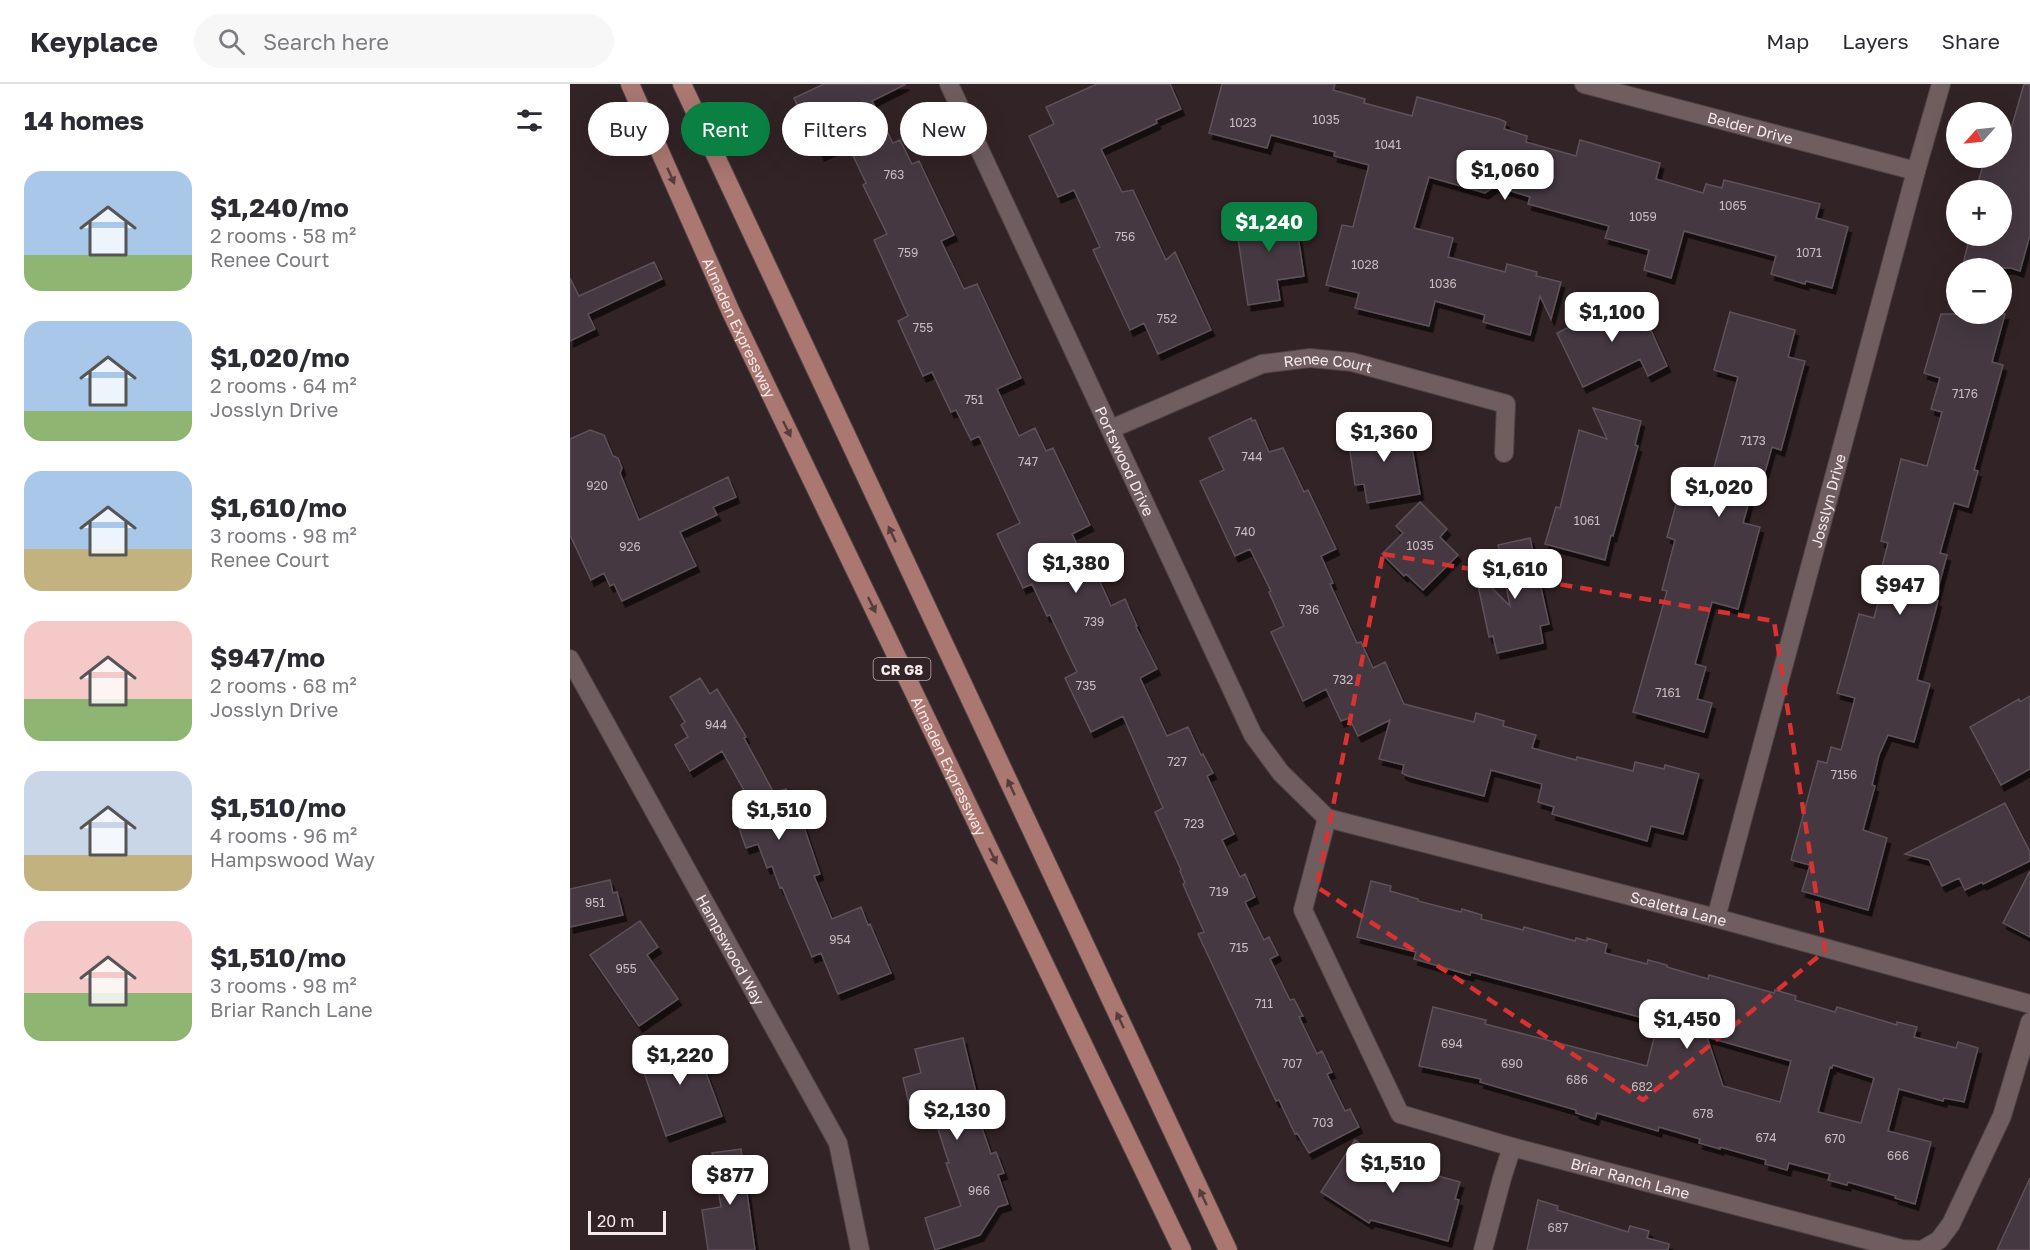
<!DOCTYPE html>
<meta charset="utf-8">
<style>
:root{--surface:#fff;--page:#f7f7f7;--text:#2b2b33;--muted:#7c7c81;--line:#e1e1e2;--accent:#0b8043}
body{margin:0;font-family:"Golos Text",sans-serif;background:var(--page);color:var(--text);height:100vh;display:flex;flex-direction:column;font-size:22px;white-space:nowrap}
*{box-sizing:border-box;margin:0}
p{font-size:20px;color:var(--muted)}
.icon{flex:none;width:33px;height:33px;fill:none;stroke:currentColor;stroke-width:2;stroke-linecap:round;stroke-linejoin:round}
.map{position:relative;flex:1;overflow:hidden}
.details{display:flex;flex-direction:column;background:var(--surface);width:570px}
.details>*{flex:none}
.guide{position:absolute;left:18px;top:18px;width:570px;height:54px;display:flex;gap:12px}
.needle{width:39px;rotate:243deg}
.controls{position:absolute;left:1376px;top:18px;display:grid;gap:12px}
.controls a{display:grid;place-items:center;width:66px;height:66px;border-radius:50%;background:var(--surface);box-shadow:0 6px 24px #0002;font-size:30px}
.scale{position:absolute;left:18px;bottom:15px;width:78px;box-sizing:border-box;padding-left:6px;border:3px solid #f4eaeb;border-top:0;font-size:16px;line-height:21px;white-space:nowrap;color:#f4eaeb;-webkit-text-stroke:4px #322326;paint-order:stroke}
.price{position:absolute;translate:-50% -51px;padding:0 14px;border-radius:12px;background:#fff;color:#222;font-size:20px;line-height:39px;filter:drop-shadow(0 2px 3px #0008)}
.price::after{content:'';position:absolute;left:50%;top:36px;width:18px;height:14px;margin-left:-9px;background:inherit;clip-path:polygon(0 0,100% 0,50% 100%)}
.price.selected{background:var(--accent);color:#fff}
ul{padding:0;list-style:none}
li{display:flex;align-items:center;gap:18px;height:150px;padding:0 24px}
li span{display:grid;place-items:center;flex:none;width:168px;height:120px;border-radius:18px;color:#555}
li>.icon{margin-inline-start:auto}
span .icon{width:72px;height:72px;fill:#fffc;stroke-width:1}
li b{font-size:26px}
h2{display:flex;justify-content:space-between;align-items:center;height:72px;padding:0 24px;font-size:26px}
.tag{padding:0 21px;border-radius:27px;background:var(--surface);box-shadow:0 6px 24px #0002;font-size:21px;line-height:54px}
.tag.selected{background:var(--accent);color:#fff}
header{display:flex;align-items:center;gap:36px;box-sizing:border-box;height:84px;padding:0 30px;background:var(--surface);border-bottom:2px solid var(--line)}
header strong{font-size:28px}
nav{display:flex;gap:33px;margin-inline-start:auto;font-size:21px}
.search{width:420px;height:54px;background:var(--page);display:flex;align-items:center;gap:15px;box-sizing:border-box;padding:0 21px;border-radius:33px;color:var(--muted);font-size:22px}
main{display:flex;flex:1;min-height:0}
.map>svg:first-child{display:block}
</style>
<header>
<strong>Keyplace</strong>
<div class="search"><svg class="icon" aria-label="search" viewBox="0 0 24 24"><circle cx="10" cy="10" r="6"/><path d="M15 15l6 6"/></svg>Search here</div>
<nav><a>Map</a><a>Layers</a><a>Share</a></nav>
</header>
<main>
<section class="details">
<h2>14 homes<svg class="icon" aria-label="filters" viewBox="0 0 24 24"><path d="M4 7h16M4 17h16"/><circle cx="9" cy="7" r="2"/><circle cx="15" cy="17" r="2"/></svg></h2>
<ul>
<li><span style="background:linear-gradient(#a9c7e8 70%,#8fb573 0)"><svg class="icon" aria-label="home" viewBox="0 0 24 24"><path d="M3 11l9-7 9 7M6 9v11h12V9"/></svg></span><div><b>$1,240/mo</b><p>2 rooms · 58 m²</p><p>Renee Court</p></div></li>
<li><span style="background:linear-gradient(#a9c7e8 75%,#8fb573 0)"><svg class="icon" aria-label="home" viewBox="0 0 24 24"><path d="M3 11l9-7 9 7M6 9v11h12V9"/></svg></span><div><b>$1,020/mo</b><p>2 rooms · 64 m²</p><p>Josslyn Drive</p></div></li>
<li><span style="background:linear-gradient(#a9c7e8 65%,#c2b280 0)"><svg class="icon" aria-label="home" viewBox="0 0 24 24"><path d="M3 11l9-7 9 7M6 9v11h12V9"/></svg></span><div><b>$1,610/mo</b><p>3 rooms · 98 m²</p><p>Renee Court</p></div></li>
<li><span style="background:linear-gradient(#f6c9c9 65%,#8fb573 0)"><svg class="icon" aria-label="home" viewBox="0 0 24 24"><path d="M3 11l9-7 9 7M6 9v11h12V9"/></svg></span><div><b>$947/mo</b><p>2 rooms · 68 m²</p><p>Josslyn Drive</p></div></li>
<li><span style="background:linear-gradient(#c9d6e8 70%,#c2b280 0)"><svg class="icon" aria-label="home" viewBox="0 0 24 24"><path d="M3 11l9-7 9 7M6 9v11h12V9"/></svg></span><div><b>$1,510/mo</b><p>4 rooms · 96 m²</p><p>Hampswood Way</p></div></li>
<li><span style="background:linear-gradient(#f6c9c9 60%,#8fb573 0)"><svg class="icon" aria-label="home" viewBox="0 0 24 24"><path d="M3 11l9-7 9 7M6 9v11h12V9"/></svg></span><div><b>$1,510/mo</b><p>3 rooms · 98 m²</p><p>Briar Ranch Lane</p></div></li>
</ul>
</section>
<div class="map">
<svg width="1460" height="1166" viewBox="0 0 1460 1166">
<defs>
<filter id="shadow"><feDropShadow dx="3.5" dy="6" stdDeviation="0" flood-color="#0009"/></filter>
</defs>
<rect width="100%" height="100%" fill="#322326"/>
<path fill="#44373f" stroke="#5f515a" stroke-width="1.5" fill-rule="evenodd" filter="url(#shadow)" d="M254,0H336L302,17L323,59L330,56L342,80L349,77L384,151L371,157L394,205L407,200L451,294L427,305L449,352L465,344L476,367L483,364L520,441L502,450L523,493L527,491L541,522L555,515L567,542L566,543L587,585L570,594L597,652L618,643L631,671L633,670L643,689L637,692L664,750L652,756L670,793L675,790L685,813L675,818L694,856L699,853L708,871L700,875L720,916L724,915L733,932L729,933L747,970L752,967L762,988L757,990L775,1027L780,1025L789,1043L739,1069L727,1049L725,1050L709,1016L706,1017L628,850L634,848L613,800L615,799L610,787L611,786L585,728L593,724L553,632L521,648L495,594L507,588L480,531L477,532L462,500L453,504L427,450L450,439L409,352L401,356L386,326L381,328L362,288L353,292L328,237L338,232L304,156L317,150L293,101L296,99L277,59L251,71L224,14Z
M527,0H600L611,25L586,36L587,39L531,65L552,108L563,106L596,176L605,168L641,246L588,270L574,239L560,246L523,166L530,163L504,106L488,113L459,52L484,40L476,23Z
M652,0H765L763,6L795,15L794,19L842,32L847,13L929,35L936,38L934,45L957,52L956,58L1006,72L1010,56L1090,79L1086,95L1133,109L1136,100L1152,104L1154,96L1250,120L1246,134L1278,143L1262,204L1236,197L1235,200L1201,190L1206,172L1114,147L1101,194L1074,186L1079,166L1035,154L1039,142L958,120L960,113L925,102L915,109L859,93L844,144L883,154L878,173L935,188L937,180L967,188L966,192L991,198L981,235L970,212L960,251L913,238L915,231L865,217L859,242L785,224L789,209L756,201L772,141L783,143L799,81L764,72L765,68L701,51L697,64L639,49Z
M1454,0L1460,1V151L1450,187L1441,184H1392L1400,152H1431V106H1406L1415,74H1431V49L1439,52Z
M724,125L734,192L707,196L710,216L678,221L665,134Z
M84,178L92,195L18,230L25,245L0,257V194L9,212Z
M1065,211L1097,282L1078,292L1070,275L1013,303L987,249Z
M1160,228L1225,246L1218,273L1235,277L1211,366L1202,363L1195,388L1188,386L1173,439L1190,443L1168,525L1142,518L1125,580L1136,583L1127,615L1142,619L1134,648L1063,628L1097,507L1092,506L1105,456L1097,453L1113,395L1139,403L1168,293L1144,286Z
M1371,230H1435L1422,278L1433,281L1404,386L1408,387L1398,423L1384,419L1370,469L1377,471L1365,516L1368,517L1347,596L1360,600L1344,658L1318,651L1309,671L1302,701L1305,702L1293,746L1317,754L1298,826L1232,807L1240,781L1221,776L1248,677L1257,679L1261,663L1271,666L1285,614L1267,609L1289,530L1304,534L1317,484L1312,483L1318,459L1311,457L1331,375L1357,382L1372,328L1361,325L1370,294L1354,289Z
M1023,324L1071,337L1065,361L1068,362L1043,452L1041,451L1035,476L975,460L986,423L990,424L1009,346L1037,355Z
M681,334L682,337L685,336L699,368L713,364L734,408L738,406L766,465L751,472L763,499L760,500L787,559L791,558L803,584L815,578L834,620L904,638L906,629L934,637L933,642L966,651L962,664L1006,676L1007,673L1063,687L1065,678L1094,685L1095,681L1129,690L1113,750L1081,742L1077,757L982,730L984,723L968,718L972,700L921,686L914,712L838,692L832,689L834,681L809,675L820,636L788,652L779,634L771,637L756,605L733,617L701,548L714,542L699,508L701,507L680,465L665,472L630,397L654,386L639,354Z
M828,338L831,354L840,352L850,410L797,419L794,400L785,401L779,361L782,360L780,346Z
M20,346L34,351L43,372L48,374L52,384L50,389L69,436L158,393L166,413L143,423L147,431L110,448L126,482L52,517L44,500L40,502L34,489L21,496L0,451V355Z
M850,418L877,445L870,453L888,471L853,506L836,490L834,492L812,470L833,449L826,442Z
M960,454L979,540L970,542L973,559L927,569L923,552L919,553L905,487L940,522L928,461Z
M130,594L140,610L147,605L174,649L176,653L174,654L204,709L216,705L228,741L233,740L250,790L244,792L262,835L291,823L298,841L300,840L321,889L268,910L251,869L242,873L212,803L210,804L202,782L197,784L188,760L176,764L162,724L180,717L152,667L120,687L105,661L118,653L111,641L115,638L100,613Z
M1460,612V685L1431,701L1400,643L1449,615L1450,618Z
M1435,719L1460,768V777L1413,800L1412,798L1395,806L1389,794L1372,802L1359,776L1335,770Z
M1460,787V853L1433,839Z
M40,796L43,809L47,808L53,831L0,843V805Z
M801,797L821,802L820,807L848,815V817L891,828L892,825L912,831L911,835L953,846L954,843L1005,857L1006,854L1017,857V854L1037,860L1035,869L1077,880L1078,876L1097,881V883L1138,895L1139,891L1204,909L1205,906L1226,912L1225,916L1265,928L1267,923L1327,941V938L1347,943L1344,953L1386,964L1388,958L1408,964L1394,1018L1374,1014L1373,1017L1329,1005L1318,1047L1361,1058L1345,1120L1325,1114L1326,1112L1278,1098L1277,1101L1258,1096L1260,1090L1219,1079L1217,1086L1195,1080L1196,1076L1150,1063V1065L1129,1059L1130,1055L1089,1043L1088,1047L1027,1029L1025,1035L1006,1029V1026L910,998L911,995L849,982L863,923L916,936L915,940L1077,982L1088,938L901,888L900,891L844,875L846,868L787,853ZM1137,953L1221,977L1210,1018L1153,1002ZM1263,981L1304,994L1291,1039L1248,1028L1260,983L1262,984Z
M70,837L88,863L77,871L108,915L69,942L20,871Z
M117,953L119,958L125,959L152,1032L96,1052L72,983L74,982L70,970Z
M393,954L408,1017L403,1018L421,1070L426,1068L434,1089L428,1091L438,1120L428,1123L410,1151L365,1166L355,1134L391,1122L376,1079H379L362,1027L342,1032L333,994L351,989L345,965Z
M785,1056L823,1082L860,1093L861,1090L890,1098L885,1115L889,1116L878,1157L801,1136L799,1139L751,1108Z
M171,1065L185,1166H138L132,1126L151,1123L142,1069Z
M1460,1094V1166H1427Z
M968,1116L988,1122L987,1126L1058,1148L1060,1142L1079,1147L1077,1154L1099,1160L1098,1166H957Z"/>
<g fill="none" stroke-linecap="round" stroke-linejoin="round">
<g stroke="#4e4144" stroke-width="20">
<g id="minor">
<path id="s1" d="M379,0L683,651L711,689L757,734"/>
<path id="s2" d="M1014,0L1346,87"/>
<path id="s3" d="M541,345L692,280L740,274L782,278L936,320L934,369"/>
<path id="s4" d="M0,575L268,1059L290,1166"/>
<path id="s5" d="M757,734L733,826L830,1030L942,1063L1332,1165L1352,1166L1369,1156L1381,1140L1432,1032L1460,938"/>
<path id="s6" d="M757,734L1146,834L1460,920"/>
<path id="s7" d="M1146,834L1346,87L1371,0"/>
<path d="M913,1166L932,1094L942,1063"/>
</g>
</g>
<g stroke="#4e4144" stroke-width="20">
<g id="major">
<path id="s8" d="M60,0L161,228L612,1166"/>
<path d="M112,0L658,1166"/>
</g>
</g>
<use href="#minor" stroke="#6f5d60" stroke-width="18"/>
<use href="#major" stroke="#aa7771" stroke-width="18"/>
</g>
<defs><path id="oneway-solid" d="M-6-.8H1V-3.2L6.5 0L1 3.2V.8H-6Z" transform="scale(1.5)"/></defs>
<g fill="#563c3c">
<use href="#oneway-solid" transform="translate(101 92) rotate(66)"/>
<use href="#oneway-solid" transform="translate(217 345) rotate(64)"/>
<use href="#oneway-solid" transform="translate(322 450) rotate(-115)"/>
<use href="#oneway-solid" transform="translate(302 521) rotate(64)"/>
<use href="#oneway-solid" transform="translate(441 703) rotate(-115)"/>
<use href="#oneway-solid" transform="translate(423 772) rotate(64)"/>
<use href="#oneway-solid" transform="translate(550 936) rotate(-115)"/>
<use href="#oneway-solid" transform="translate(633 1113) rotate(-115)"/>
</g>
<path fill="none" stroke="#d83232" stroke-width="4.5" stroke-dasharray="12 8" stroke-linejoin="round" d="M813,470L1204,537L1255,867L1073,1016L747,803Z"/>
<g text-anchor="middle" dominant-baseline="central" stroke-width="4.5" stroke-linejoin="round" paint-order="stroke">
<g font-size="12" fill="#c8bdc0">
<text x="756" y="35">1035</text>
<text x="673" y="38">1023</text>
<text x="818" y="60">1041</text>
<text x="324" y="90">763</text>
<text x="1163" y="121">1065</text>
<text x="1073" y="132">1059</text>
<text x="555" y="152">756</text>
<text x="338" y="168">759</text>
<text x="1239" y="168">1071</text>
<text x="795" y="180">1028</text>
<text x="873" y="199">1036</text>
<text x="597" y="234">752</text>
<text x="353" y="243">755</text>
<text x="1395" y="309">7176</text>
<text x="404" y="315">751</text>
<text x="1183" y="356">7173</text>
<text x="682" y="372">744</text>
<text x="458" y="377">747</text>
<text x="27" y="401">920</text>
<text x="1017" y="436">1061</text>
<text x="675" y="447">740</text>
<text x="850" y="461">1035</text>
<text x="60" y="462">926</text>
<text x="739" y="525">736</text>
<text x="524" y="537">739</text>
<text x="773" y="595">732</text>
<text x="516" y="601">735</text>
<text x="1098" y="608">7161</text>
<text x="146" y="640">944</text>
<text x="607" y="677">727</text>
<text x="1274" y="690">7156</text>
<text x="624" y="739">723</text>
<text x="649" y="807">719</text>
<text x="25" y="818">951</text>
<text x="270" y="855">954</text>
<text x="669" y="863">715</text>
<text x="56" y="884">955</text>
<text x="694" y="919">711</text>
<text x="882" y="959">694</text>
<text x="722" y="979">707</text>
<text x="942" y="979">690</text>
<text x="1007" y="995">686</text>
<text x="1072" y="1002">682</text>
<text x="1133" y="1029">678</text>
<text x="753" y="1038">703</text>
<text x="1196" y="1053">674</text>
<text x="1265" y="1054">670</text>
<text x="1328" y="1071">666</text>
<text x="409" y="1106">966</text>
<text x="988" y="1143">687</text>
</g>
<rect fill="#322326" stroke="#baaeb0" stroke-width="1.5" x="303.5" y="574" width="57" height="22" rx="4.5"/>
<g font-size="14" font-weight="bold" fill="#f4eaeb">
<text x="332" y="585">CR G8</text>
</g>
<g font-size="15" fill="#f4eaeb" stroke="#322326">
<text stroke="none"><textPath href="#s2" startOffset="172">Belder Drive</textPath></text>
<text stroke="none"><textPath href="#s8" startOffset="267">Almaden Expressway</textPath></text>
<text stroke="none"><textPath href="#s3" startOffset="231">Renee Court</textPath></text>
<text stroke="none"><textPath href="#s1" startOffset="416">Portswood Drive</textPath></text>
<text stroke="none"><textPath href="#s7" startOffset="432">Josslyn Drive</textPath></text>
<text stroke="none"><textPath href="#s8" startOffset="753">Almaden Expressway</textPath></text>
<text stroke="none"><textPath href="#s6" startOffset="363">Scaletta Lane</textPath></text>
<text stroke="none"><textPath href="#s4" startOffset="332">Hampswood Way</textPath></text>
<text stroke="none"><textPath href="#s5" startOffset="560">Briar Ranch Lane</textPath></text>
</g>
</g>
</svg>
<div class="controls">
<a><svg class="needle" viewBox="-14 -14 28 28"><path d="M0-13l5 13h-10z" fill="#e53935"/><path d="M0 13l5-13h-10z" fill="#7c7c81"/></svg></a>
<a>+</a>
<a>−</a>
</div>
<div class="scale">20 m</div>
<b class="price" style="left:935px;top:117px">$1,060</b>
<b class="price selected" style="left:699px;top:169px">$1,240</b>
<b class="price" style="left:1042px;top:259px">$1,100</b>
<b class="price" style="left:814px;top:379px">$1,360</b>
<b class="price" style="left:1149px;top:434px">$1,020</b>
<b class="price" style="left:506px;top:510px">$1,380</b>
<b class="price" style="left:945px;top:516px">$1,610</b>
<b class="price" style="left:1330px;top:532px">$947</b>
<b class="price" style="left:209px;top:757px">$1,510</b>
<b class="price" style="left:1117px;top:966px">$1,450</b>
<b class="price" style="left:110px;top:1002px">$1,220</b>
<b class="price" style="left:387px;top:1057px">$2,130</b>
<b class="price" style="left:823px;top:1110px">$1,510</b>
<b class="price" style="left:160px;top:1122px">$877</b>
<div class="guide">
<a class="tag">Buy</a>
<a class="tag selected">Rent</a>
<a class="tag">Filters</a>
<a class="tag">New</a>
</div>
</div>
</main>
